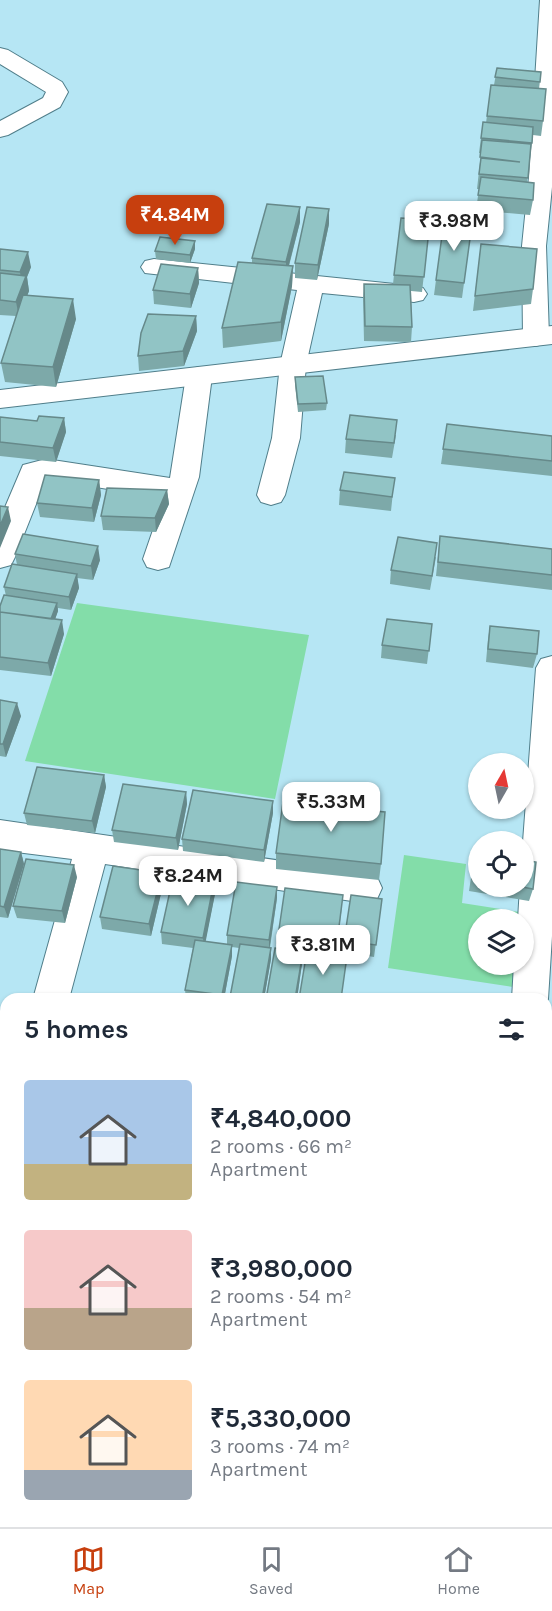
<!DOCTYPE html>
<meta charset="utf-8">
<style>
:root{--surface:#fff;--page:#f6f6f7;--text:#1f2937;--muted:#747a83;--line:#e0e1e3;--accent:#c73f0e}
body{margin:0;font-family:Karla,sans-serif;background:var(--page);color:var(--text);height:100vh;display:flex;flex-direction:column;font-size:22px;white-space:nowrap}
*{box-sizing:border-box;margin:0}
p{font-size:20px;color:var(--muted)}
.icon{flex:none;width:33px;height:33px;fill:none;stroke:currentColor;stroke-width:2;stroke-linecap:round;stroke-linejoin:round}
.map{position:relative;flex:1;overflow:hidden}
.panel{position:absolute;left:0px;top:993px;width:552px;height:534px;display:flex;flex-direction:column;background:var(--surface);border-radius:18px 18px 0 0;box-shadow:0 2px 4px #0004}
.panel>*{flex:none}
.needle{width:39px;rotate:9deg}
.controls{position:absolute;left:468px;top:753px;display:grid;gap:12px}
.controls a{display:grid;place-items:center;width:66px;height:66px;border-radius:50%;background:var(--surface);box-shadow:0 2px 4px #0004;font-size:30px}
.price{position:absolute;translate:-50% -51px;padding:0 14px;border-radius:12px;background:#fff;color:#222;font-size:20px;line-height:39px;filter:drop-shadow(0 2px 3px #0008)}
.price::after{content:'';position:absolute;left:50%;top:36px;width:18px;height:14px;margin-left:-9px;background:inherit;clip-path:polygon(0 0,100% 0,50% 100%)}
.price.on{background:var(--accent);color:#fff}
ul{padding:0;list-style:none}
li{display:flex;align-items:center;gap:18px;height:150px;padding:0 24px}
li span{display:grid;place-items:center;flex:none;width:168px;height:120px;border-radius:6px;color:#555}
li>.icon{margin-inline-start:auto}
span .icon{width:72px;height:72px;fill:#fffc;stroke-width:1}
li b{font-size:26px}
h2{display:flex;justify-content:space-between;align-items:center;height:72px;padding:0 24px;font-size:26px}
.menu{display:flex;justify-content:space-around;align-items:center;height:84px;border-top:2px solid var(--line);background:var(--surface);font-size:16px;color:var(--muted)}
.menu a{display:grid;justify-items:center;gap:3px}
.menu .on{color:var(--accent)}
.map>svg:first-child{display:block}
</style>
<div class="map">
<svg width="552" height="1527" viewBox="0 0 552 1527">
<rect width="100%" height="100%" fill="#b6e6f4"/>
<path fill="#83dda9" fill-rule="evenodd" d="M77,603L309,635L275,799L25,761Z
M404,855L466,864L462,903L532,914L527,989L388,968ZM478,920H524V964H478Z"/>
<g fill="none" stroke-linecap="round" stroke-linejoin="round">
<g stroke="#507e8a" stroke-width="2">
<path id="street" d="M540,0H552V187L546,246L549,337L545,343L536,346L527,343L523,337L522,246L529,177Z
M0,48L8,50L62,82L68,92L60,107L8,135L0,137V121L43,98L46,92L0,64Z
M154,259L414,286L423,288L427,294L423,300L414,302L322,293L306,365L300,438L285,495L281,502L271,505L261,502L257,495L272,438L280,365L297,290L145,273L141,267L145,261Z
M199,367L209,370L212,376L199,477L169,567L158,570L147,567L143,559L164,498L46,479L15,557L11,565L0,568V519L23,465L46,459L170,478L186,376L189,370Z
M552,656V936L548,999L546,1004V999H512L514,964H524V920H518L520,886H524L523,842L536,668L541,659Z
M0,820L365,873L377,877L382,888L377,899L365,903L105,864L69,999H33L72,859L0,850Z
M6,1150V1209L0,1212V1152Z
M0,1360L6,1361V1403L0,1402Z
M38,1521H82L81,1527H37Z
M195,1521H239L238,1527H194Z
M467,1521H511V1527H467Z"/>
</g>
<g stroke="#507e8a" stroke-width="2">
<path id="secondary" d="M552,326V344L0,408V390Z"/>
</g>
<use href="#street" fill="#fff" fill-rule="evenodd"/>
<use href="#secondary" fill="#fff" fill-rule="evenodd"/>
</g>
<path fill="#7da9a9" d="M497,68L541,72L539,89L543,121L541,136L533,135L527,182L533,200L530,215L476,210L479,189H477L481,153H479L483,122L486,123L491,85H494Z
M300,207V222L289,266H293L292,286L281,341L223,348L222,328L252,263V258Z
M430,220L422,292L411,291L412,327L411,342L364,341L363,298L364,284H393L394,275Z
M329,224L317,280L295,278V263Z
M472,224L462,298L434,295L436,280Z
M195,241V249L190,263L156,259L155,251Z
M481,244L533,289L531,304L473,311Z
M0,249L31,267L27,277L29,291L27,296L76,319L56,387L5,382L1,363L16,316L0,315Z
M198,268L199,283L191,308L154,304L153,290Z
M196,316L197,331L184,366L139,371L138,356Z
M295,377L327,403L326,410L298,412L295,385Z
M0,417L37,421L64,418L66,432L56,462L0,456Z
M447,424L552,436V476L441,464Z
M396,435L392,458L345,453L346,439Z
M99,480L101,495L94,522L40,517L37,503Z
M167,490L169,504L156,532L103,530L101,516Z
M340,490L393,492L391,511L339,505Z
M440,536L552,549V590L436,576Z
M15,554L100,560L93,580L77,578L79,588L71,610L58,608V611L55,619L64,634L51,676L0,670V606L6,596L4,587L17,565Z
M436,557L430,590L390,584L391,570Z
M432,624L427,664L381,658L382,645Z
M490,626L537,654L533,668L486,662L488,639Z
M0,700L21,716L6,757L0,756Z
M104,775L106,787L95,833L27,825L24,813Z
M186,792L187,804L178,850L114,842L112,830Z
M273,813L264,862L183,851L182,839Z
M0,849L21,852L24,864L8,918L0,917Z
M476,852L478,853V886H524L533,889L529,901L469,891L473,864Z
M276,853L381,864L379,880L276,869Z
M162,873L163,885L151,936L102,929L100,917Z
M77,877L65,923L17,918L13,906Z
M214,882L215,894L205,942L227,945V935L277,898L270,948L271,959L264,999H230L239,948L232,947V956L224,999H186L185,990L193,948L162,944L161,932Z
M382,899L374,957L343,952L344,941Z
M342,906L336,955L347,956L346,967L303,957L297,999H266L277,948V943Z
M546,1358L552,1359V1419L546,1418Z
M6,1402V1486L0,1485V1426Z
M152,1521H209L208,1527H191Z
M502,1521H546L552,1527H502Z"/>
<path fill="#66898a" d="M300,207V222L286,276V262Z
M329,209V224L317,280L318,265Z
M195,241V249L190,263V255Z
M28,252L31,267L27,277L29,291L19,317L16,302L22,286L20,272Z
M293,266L292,286L281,341V322Z
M198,268L199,283L191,308L190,294Z
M73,299L76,319L56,387L53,367Z
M196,316L197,331L184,366L183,351Z
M64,418L66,432L56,462L53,448Z
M99,480L101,495L94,522L92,508Z
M167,490L169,504L156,532L155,518Z
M8,507L11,521L0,548V526Z
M98,546L100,560L93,580L91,566Z
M77,574L79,588L71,610L69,597Z
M57,603L58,611L52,628L50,621Z
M62,620L64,634L51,676L48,663Z
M17,703L21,716L6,757L3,744Z
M104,775L106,787L95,833L92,821Z
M186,792L187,804L178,850L176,838Z
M273,801V813L264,862V850Z
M21,852L24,864L8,918L4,907Z
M74,865L77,877L65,923L62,911Z
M162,873L163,885L151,936L149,924Z
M214,882L215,894L204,950L203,938Z
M277,887V898L269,951V940Z
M232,945V956L224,999H223L222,995Z
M271,948V959L264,999H262Z
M303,952L302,963L297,999H295Z
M3,1499L6,1501V1509L1,1527H0V1509Z"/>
<path fill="#91c4c5" stroke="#66898a" stroke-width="1.5" d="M497,68L541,72L540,82L495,77Z
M491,85L546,89L543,121L487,116Z
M483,122L533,127L532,143L481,138Z
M482,140L531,144L528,178L479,174L481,158L520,162L480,157Z
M481,177L534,183L533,200L478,195Z
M267,204L300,207L286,262L252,258Z
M307,207L329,209L318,265L295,263Z
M401,218L430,220L424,277L394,275Z
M444,221L472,224L464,283L436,280Z
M160,237L195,241L190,255L155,251Z
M481,244L537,249L533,289L475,296Z
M0,249L28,252L20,272L0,270Z
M238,262L293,266L281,322L222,328Z
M161,264L198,268L190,294L153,290Z
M0,273L26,276L16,302L0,300Z
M364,284L410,285L412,327L365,326Z
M23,295L73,299L53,367L1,363Z
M148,314L196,316L183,351L138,356L141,333Z
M323,376L327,403L298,404L295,377Z
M350,415L397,420L394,443L346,439Z
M39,416L64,418L53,448L0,442V417L37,421Z
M447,424L552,436V461L443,449Z
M344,472L395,478L392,497L340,490Z
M45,475L99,480L92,508L37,503Z
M107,488L167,490L155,518L101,516Z
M0,506L8,507L0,526Z
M23,534L98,546L91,566L15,554Z
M440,536L552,549V575L438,562Z
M398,537L437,543L432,576L391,570Z
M12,564L77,574L69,597L4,587Z
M4,595L57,603L51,619L0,612V606Z
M0,612L62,620L48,663L0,657Z
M387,619L432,624L429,651L382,645Z
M490,626L539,631L537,654L488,649Z
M0,700L17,703L3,744H0Z
M37,767L104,775L92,821L24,813Z
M123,784L186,792L176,838L112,830Z
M193,790L273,801L264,850L182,839Z
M283,802L385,812L381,864L276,853Z
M0,849L21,852L4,907L0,906Z
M476,852L478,853V880L472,879Z
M26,859L74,865L62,911L13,906Z
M524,860L536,862L533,889L517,886H524Z
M113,866L162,873L149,924L100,917Z
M173,877L214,882L203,938L161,932Z
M236,882L277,887L269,940L227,935Z
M285,888L343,895L336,950L277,943Z
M351,895L382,899L376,945L344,941Z
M195,940L232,945L222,995L185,990Z
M240,944L271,948L262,999H241L230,997Z
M275,948L303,952L295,999H266Z
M307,951L347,956L341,999H299Z
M546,1358L552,1359V1413L546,1412Z
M6,1402V1483L0,1481V1426Z
M0,1498L3,1499L0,1509Z
M546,1510L552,1511V1527H507V1521H546Z
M69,1521H149L184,1527H68Z
M175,1521H208L207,1526Z"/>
</svg>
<div class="controls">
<a><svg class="needle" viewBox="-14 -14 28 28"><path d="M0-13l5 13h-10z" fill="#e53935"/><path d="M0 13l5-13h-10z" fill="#747a83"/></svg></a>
<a><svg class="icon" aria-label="locate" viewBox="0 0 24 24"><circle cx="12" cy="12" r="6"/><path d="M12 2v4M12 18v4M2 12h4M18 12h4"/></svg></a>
<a><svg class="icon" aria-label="layers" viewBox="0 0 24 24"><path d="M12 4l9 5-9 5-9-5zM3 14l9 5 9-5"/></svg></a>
</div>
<b class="price on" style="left:175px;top:246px">₹4.84M</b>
<b class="price" style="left:454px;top:252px">₹3.98M</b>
<b class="price" style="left:331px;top:833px">₹5.33M</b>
<b class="price" style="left:188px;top:907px">₹8.24M</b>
<b class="price" style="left:323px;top:976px">₹3.81M</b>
<section class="panel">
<h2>5 homes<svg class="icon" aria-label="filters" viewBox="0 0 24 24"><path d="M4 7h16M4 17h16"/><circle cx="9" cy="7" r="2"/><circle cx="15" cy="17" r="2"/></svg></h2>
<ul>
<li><span style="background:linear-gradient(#a9c7e8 70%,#c2b280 0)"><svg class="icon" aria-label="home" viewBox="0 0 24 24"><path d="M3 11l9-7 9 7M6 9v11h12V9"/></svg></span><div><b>₹4,840,000</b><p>2 rooms · 66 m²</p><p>Apartment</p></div></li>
<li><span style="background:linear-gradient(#f6c9c9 65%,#b9a48a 0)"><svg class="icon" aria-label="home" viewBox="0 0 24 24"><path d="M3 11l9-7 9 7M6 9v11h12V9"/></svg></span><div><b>₹3,980,000</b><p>2 rooms · 54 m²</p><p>Apartment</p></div></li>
<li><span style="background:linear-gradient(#ffd9b3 75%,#9aa5b1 0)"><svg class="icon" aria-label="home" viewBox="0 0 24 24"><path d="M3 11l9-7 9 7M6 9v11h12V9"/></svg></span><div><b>₹5,330,000</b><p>3 rooms · 74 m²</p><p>Apartment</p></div></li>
</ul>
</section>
</div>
<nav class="menu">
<a class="on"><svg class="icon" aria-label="map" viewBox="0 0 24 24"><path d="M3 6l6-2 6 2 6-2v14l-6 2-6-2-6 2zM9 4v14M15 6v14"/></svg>Map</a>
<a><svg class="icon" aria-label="saved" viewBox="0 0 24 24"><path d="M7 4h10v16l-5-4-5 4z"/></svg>Saved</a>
<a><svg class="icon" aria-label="home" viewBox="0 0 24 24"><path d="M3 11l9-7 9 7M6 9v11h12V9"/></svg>Home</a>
</nav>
